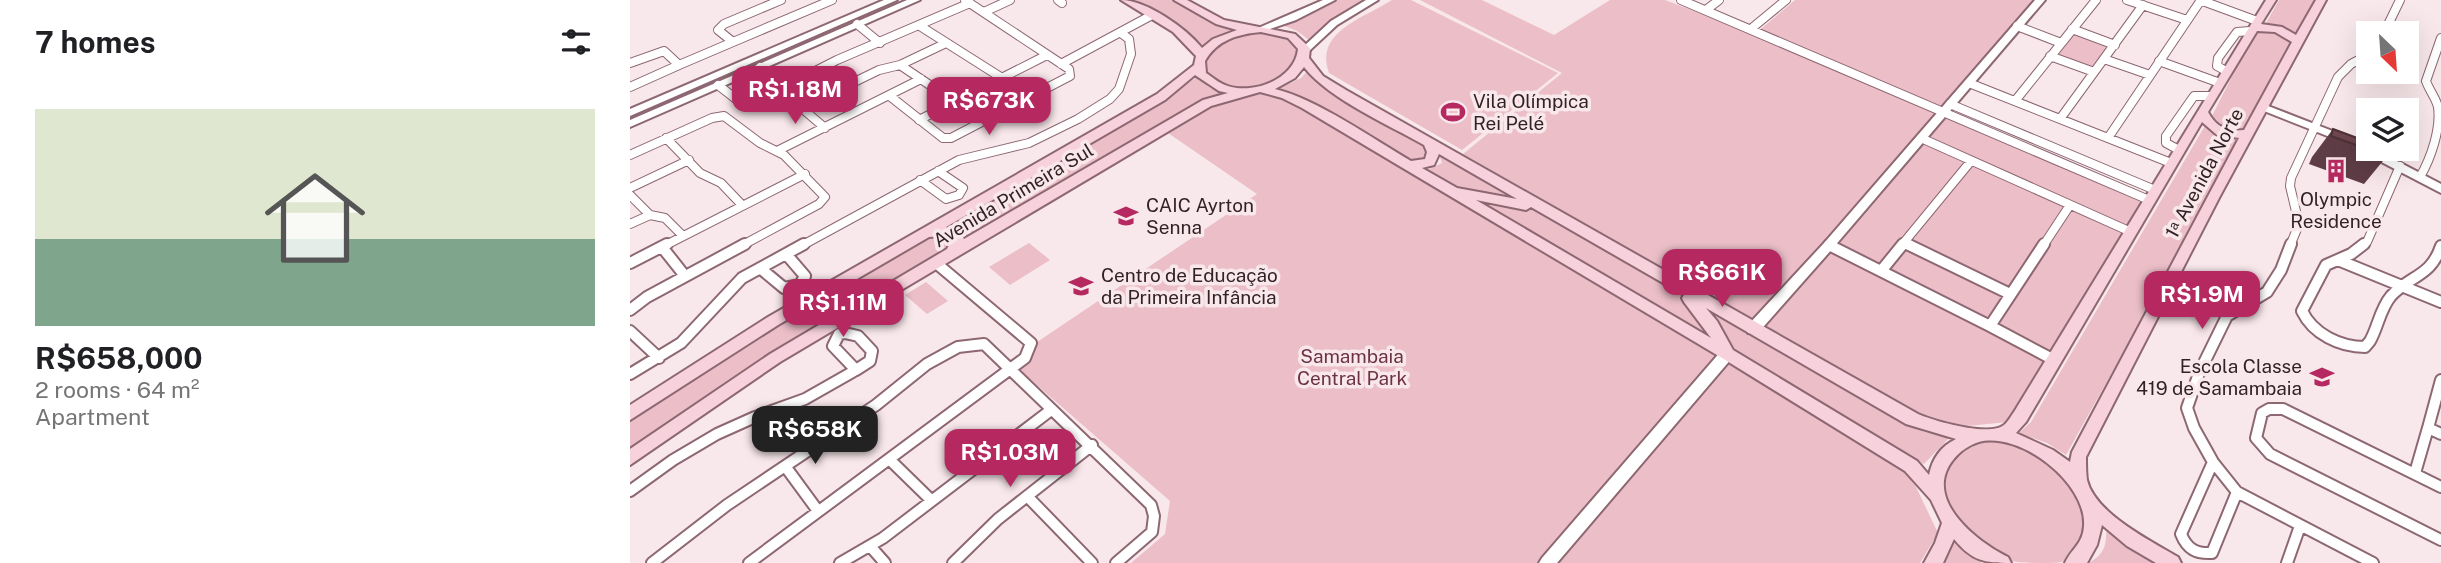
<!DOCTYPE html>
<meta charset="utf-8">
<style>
:root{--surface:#fff;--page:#f2f2f2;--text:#202124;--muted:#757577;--line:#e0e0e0;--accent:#b52860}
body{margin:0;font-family:"Public Sans",sans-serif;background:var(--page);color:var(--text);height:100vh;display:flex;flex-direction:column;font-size:26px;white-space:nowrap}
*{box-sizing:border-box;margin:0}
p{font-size:23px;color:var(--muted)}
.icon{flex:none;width:38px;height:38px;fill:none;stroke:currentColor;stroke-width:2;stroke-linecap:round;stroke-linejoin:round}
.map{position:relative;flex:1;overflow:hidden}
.side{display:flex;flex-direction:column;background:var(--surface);width:630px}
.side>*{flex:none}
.needle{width:46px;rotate:155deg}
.tools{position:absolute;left:1726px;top:21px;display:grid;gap:14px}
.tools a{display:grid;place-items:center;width:63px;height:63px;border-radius:0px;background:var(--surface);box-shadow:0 7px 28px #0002;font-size:35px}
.price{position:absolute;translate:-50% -60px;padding:0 16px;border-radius:14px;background:var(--accent);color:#fff;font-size:23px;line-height:46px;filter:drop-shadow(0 2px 4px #0008)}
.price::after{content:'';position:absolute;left:50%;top:42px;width:21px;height:16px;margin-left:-10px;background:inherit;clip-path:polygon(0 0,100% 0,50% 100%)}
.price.current{background:#222;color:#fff}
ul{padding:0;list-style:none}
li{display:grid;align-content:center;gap:14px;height:371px;padding:0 35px}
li+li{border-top:2px solid var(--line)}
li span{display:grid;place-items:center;height:217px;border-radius:0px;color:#555}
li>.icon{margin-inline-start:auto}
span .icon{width:126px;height:126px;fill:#fffc;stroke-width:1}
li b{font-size:30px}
h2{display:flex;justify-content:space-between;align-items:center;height:84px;padding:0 35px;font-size:30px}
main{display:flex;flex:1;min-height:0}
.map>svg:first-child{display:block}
</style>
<main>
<section class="side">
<h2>7 homes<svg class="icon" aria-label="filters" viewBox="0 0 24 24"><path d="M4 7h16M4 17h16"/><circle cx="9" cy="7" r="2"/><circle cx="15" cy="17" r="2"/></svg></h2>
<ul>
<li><span style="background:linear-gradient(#dfe7d0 60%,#7fa58c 0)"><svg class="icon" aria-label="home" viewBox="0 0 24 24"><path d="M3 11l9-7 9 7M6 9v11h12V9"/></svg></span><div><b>R$658,000</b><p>2 rooms · 64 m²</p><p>Apartment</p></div></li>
</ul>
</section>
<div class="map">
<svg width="1811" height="563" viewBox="0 0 1811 563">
<rect width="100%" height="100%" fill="#f9e8eb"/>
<path fill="#ebbec8" d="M505,0H541L586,26L603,29L572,46L554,29Z
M707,0H740L679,40L667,31L652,25L668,21Z
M762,0H781L928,73L832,150L699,73C684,32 732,19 762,0Z
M790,0H852L924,35L980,0H1035L1125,34L1165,0H1407L1310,113L1513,201L1378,422L1327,427L1287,413L833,154L932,73Z
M1649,0H1685L1667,34L1649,26L1635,25Z
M1626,29L1651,33L1668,42L1618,128L1599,131L1582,116Z
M1446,30L1487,45L1466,72L1425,56Z
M632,32C648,34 663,36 671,52C668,58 666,67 661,71C642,87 605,95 584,80C579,76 576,72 576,66C575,41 613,34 632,32Z
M679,69L686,82L796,146L798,157L782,162L662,92L650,88L671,78Z
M567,77L580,88L597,93L568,104L338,240L335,232L317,226L530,103Z
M631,94L660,101L1273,469L1286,487L1308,533L1290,563H501L535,534L540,501L379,361L627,194L538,133C569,112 593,99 631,94Z
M1576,124L1587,133L1611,141L1436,455L1417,443L1389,433L1401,422Z
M809,154L1294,432L1320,437L1294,464L795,171L812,163Z
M313,235L322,241L318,253L0,456V421L119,340L295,238Z
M399,243L420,260L380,285L359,267Z
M296,282L318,301L297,314L275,295Z
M1363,441L1386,444L1410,453L1449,487L1461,529C1455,537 1447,554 1439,560C1431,563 1420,563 1412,563C1397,563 1383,563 1369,557C1316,532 1280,456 1363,441Z
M1476,526L1527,563H1458C1475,555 1477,544 1476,526Z
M1323,537L1338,553L1352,563H1309Z"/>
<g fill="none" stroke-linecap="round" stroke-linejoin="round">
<g stroke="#8d6771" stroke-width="10">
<path id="minor-far1" d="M151,0L94,24L88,30L103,42L202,0
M428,0L432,3
M1051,0L1519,200
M1497,0L1557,20
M1570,0L1627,21
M1076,10L1089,0
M354,12L380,0
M227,24L250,43
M290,26L372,78
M1387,26L1431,43
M1122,28L1156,0
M1442,29L1485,45
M1754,33L1770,0
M1420,56L1464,72
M1474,59L1520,75
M1529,61L1590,83
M0,63L34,51L49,65L0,87
M431,64L522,15
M49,65L103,42
M270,65L325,102
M1596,71L1587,66L1588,58L1607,32L1620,31
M1339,83L1541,163
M88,85L106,99L116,97L145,81L130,67
M261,97L313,138H321L440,76L439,69L335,0
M1385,101L1466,0
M1320,104L1525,190
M171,108L249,70L270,65L314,44
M1430,119L1513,5
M289,120L417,55
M195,128L153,92L154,87L207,60L340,3
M36,138L70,173L91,183L112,205
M1291,138L1501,232
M1478,138L1571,0
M1549,150L1536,143V136L1564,96H1582
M147,151L291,79
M0,155L82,118L94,116L130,143L154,155L195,197L189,204L111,246
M1790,177C1801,158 1811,129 1808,107C1806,98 1799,90 1796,81L1811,38
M290,180L316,199L329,195L333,188L308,171
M0,188L59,160
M0,195L20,215L35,218L53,236
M0,224L20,215
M1274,243L1280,246
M34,246L175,174
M171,246L329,160L399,143L448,119L480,99L489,89L501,54L499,39L491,33
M1271,246L1341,161
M1413,246L1440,205
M1660,246L1669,224L1660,186L1661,178L1708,77L1721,64L1738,55
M1732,246L1737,242L1770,166"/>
</g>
<g stroke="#8d6771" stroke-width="14">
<path id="minor" d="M1277,244L1380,294
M1414,244L1360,326L1424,360
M1661,244L1651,270L1637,292L1597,316L1569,373L1557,408L1564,428L1583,462L1607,492L1743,563
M1734,244L1721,254L1696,265L1672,311C1683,334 1710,347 1735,347L1740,341C1748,327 1750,309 1761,296C1780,275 1801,277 1811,246
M1199,245L1360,326
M32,247L55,276
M1708,260L1811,302
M0,263L37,244
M130,268L154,288L170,285L175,276L156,254
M1251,271L1273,244
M0,310L17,297L115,244
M0,331L29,358
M215,333L228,336L242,351L240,361L226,370L203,346L209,334Z
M0,374L51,343L112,278L174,244
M1811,380L1798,428L1811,434
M259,459L301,500
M1583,462L1551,534C1557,549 1566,554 1582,553L1607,492
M155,466L188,511
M1785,473L1798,428
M1811,487L1653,409H1639L1632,413L1626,438L1640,454L1811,540
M0,491L43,460L87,434L125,417L175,399L226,370
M397,496L462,563
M240,546L255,563
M22,563L97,505L246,405L297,364L328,347L354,344L521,505L524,516L522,532L486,563
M119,563L395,358L401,343L306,263
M210,563L253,538L421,410
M323,563L368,519L462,445
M1657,563L1670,526"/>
</g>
<g stroke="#8d6771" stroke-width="4">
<path id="tertiary" d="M254,0H267L0,116V109Z
M277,0H290L0,127V120Z
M693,0H705L666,20L631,32L626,29Z
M736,0H748L707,25L678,52H672V48L701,21Z
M1405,0H1415L1203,248L1128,333H1118L1117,329L1118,325L1195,242Z
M1633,104L1718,137L1719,139L1718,141H1710L1629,109V105Z
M1738,148L1744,149L1811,184V193L1736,154L1735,151Z
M1097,349L1102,350L1104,354L1102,358L927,563H909L912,558L1092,350Z"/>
</g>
<g stroke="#8d6771" stroke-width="4">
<path id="secondary" d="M491,0C516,0 556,28 572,48L583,39L607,30L586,24L544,0H557L594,20L665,34L680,48L679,58L693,76L716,90L1288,414C1304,421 1359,437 1374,425C1378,422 1381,416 1384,412L1636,0H1646L1631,24L1652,27L1666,35L1686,0H1696L1590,196L1456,457C1456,464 1456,473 1457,480C1465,513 1519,540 1548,557L1551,563H1526L1497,546L1472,525L1467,545L1457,563H1435C1441,549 1453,544 1454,526C1457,483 1390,431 1349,442C1339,445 1329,452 1323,460C1292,499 1347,542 1378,557L1381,563C1354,563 1342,561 1324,539L1313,563H1294L1305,543L1312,523L1301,500L1275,471L1092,358L672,108L652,98L630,92L581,106L150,362L0,465V449L140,354L317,249L321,241L313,236L299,237L148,325L0,420V405L138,317L527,94L564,65L566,56L543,32ZM1627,31L1645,32L1662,42L1614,130C1597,132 1586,127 1578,112ZM631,32L658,38L668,49C665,79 623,96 595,85C589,83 582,77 576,73L575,61C587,40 608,34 631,32ZM674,67C699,99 759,125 794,145L797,152L795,159L781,161C743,139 687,99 645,89L665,78ZM565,75L589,91L598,93L573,100L334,239L330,233L316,227L535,100ZM1572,122L1587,135L1609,138L1442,452L1440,462L1423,450L1386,433L1396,422ZM809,154L887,199L827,188L792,168L804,165ZM846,200L896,210L901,207L1054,295L1052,298L1054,302L1081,338ZM1076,308L1276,424L1326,439C1311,446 1302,459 1299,475L1287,461L1103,350L1087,321Z"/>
</g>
<use href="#minor-far1" stroke="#fff" stroke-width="8"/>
<use href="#minor" stroke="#fff" stroke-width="10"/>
<use href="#tertiary" fill="#fff" fill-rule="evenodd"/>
<use href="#secondary" fill="#f7d2dd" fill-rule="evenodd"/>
</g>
<path fill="#5f3d46" d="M1703,129L1757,156L1734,184L1679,164L1682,157Z"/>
<path fill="#6f4751" stroke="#4e3239" stroke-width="2" d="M1703,129L1738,142V149H1756L1760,150L1757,156L1701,136Z"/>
<defs>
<g id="stadium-bare" transform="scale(1.89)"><path d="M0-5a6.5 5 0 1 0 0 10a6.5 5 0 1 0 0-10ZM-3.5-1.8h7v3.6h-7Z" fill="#b52860" stroke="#f9e8eb" stroke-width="2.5" paint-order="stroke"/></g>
<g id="building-bare" transform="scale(1.89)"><path d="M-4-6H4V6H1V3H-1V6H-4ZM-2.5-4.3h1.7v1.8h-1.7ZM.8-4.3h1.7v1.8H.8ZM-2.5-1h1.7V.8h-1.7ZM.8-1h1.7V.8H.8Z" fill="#b52860" stroke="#f9e8eb" stroke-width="2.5" paint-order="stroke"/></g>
<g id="school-bare" transform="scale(1.89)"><path d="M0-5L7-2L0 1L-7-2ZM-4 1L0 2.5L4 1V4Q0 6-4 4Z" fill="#b52860" stroke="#f9e8eb" stroke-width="2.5" paint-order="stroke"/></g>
</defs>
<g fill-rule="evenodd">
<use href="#stadium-bare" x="823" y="112"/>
<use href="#building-bare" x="1706" y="171"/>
<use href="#school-bare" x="496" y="216"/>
<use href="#school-bare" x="451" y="286"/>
<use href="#school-bare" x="1692" y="377"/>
</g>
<g text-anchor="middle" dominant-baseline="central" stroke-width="7" stroke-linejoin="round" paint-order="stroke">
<g font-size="19" fill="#322226" stroke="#f9e8eb" text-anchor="start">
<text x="843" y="101">Vila Olímpica<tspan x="843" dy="22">Rei Pelé</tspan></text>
<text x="1706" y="199" text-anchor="middle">Olympic<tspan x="1706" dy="22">Residence</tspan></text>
<text x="516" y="205">CAIC Ayrton<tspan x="516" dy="22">Senna</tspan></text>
<text x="471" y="275">Centro de Educação<tspan x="471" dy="22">da Primeira Infância</tspan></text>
<text x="1672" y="366" text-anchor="end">Escola Classe<tspan x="1672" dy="22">419 de Samambaia</tspan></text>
</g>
<g font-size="19" fill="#322226" stroke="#f9e8eb">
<text transform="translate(1574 173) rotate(-62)">1ᵃ Avenida Norte</text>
<text transform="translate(383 195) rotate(-31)">Avenida Primeira Sul</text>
</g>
<g font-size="19" fill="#6d3244" stroke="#f9e8eb">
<text x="722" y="356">Samambaia<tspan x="722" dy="22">Central Park</tspan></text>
</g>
</g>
</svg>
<div class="tools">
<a><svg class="needle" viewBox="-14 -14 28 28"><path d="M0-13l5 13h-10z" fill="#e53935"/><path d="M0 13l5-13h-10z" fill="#757577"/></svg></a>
<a><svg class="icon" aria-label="layers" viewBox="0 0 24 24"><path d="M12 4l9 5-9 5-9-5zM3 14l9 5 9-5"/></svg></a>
</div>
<b class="price" style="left:165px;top:126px">R$1.18M</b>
<b class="price" style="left:359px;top:137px">R$673K</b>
<b class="price" style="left:1092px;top:309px">R$661K</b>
<b class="price" style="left:1572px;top:331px">R$1.9M</b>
<b class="price" style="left:213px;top:339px">R$1.11M</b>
<b class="price current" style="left:185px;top:466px">R$658K</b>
<b class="price" style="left:380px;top:489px">R$1.03M</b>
</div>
</main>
